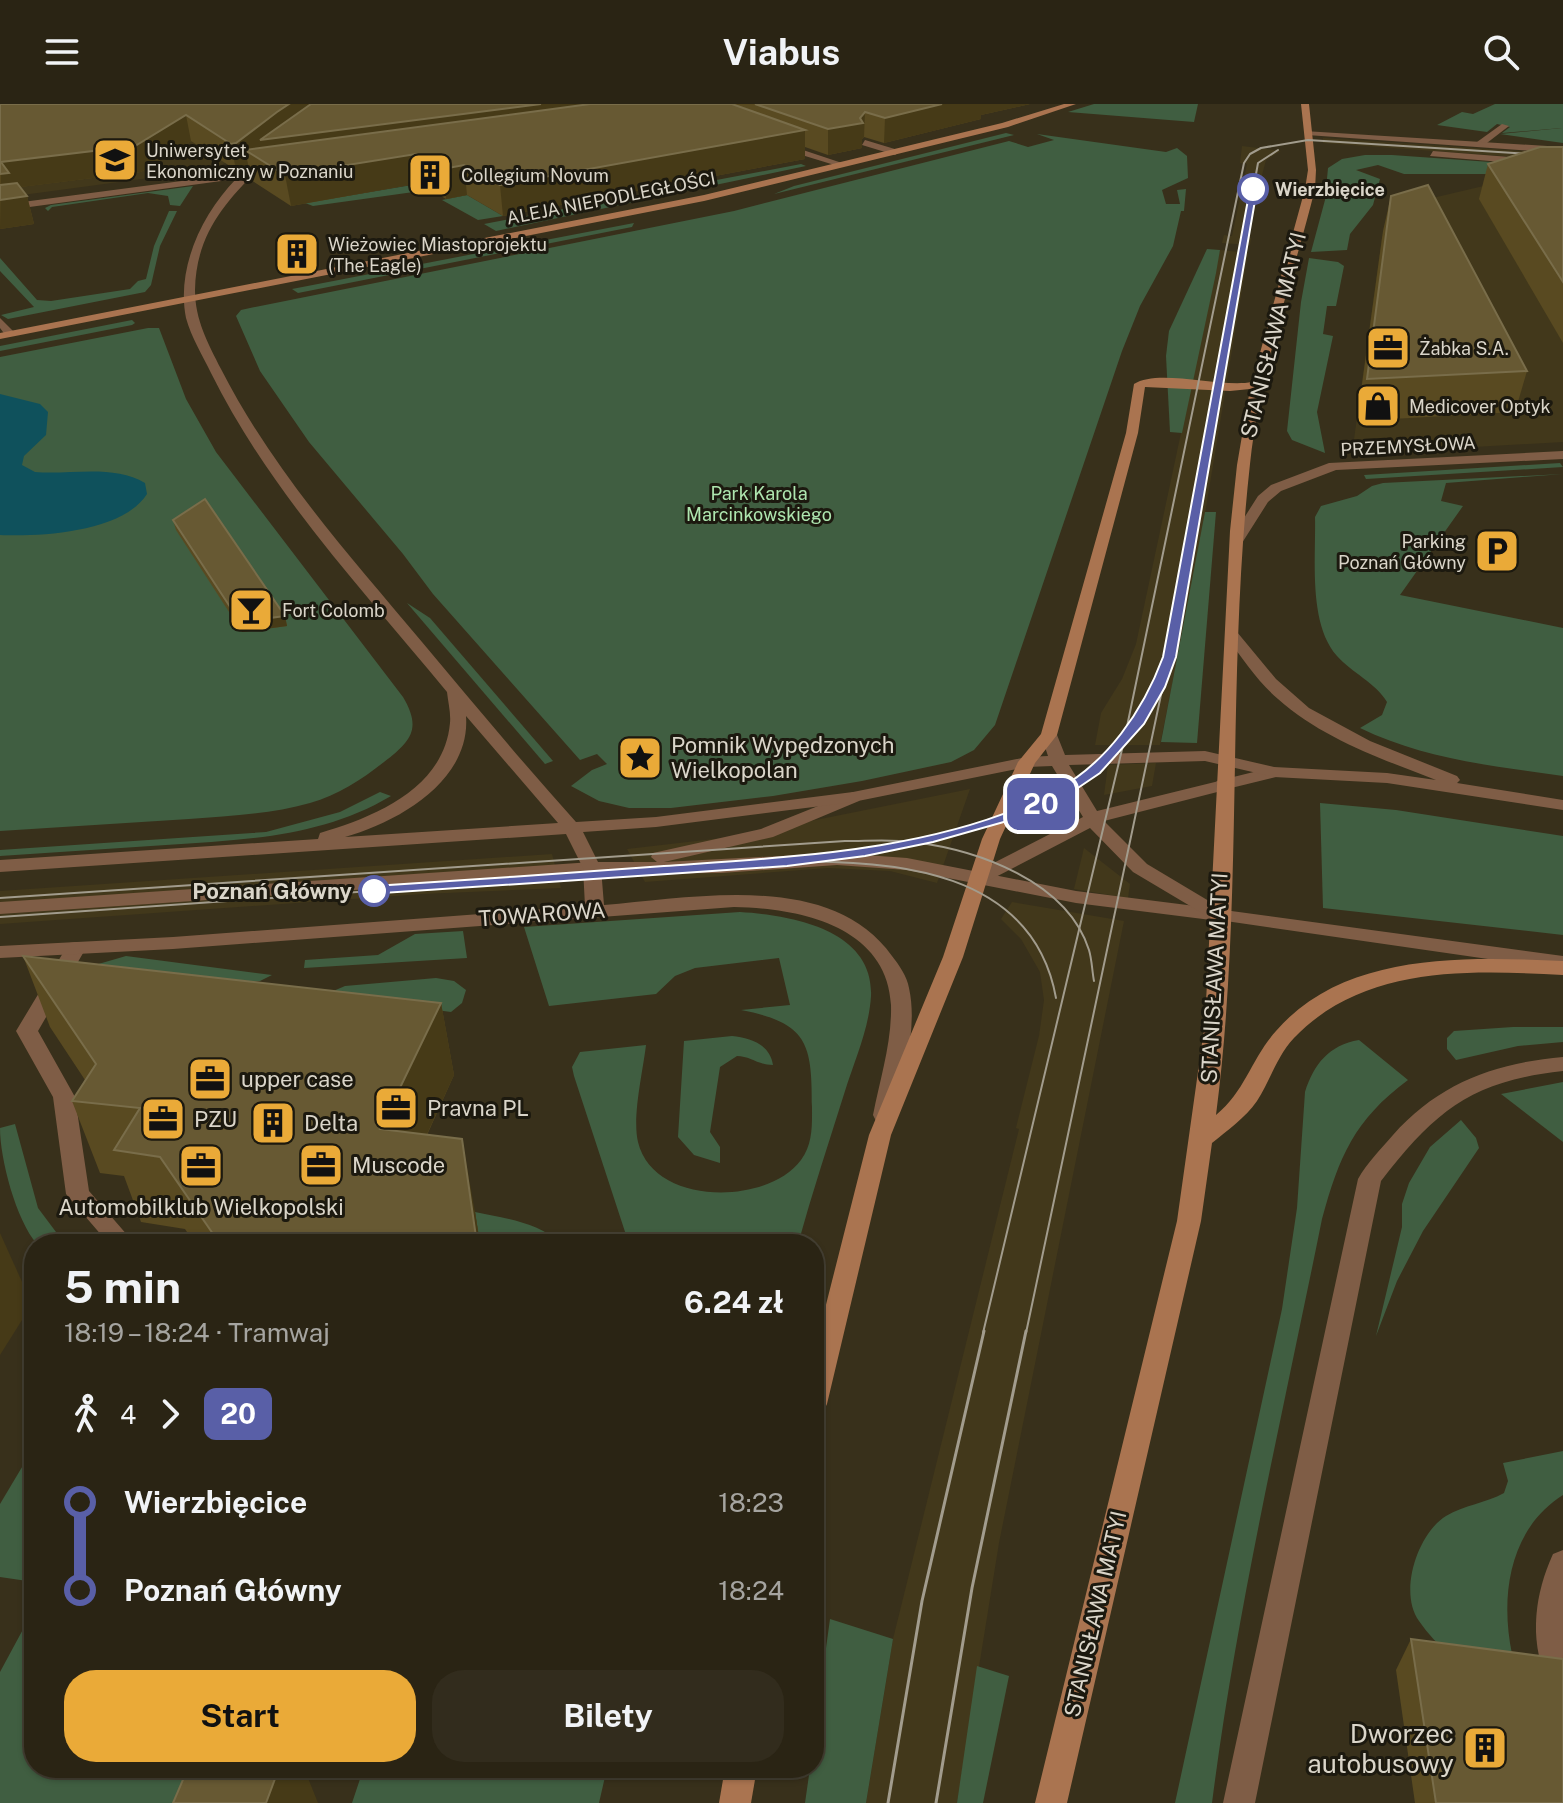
<!DOCTYPE html>
<html lang="pl">
<meta charset="utf-8">
<style>
:root{--surface:#2a2414;--page:#322c1d;--text:#f1f3f6;--muted:#a5a4a0;--line:#464134;--accent:#eaaa38}
body{margin:0;font-family:"Public Sans",sans-serif;background:var(--page);color:var(--text);height:100vh;display:flex;flex-direction:column;font-size:30px;white-space:nowrap}
*{box-sizing:border-box;margin:0}
p{font-size:26px;color:var(--muted)}
.icon{flex:none;width:44px;height:44px;fill:none;stroke:currentColor;stroke-width:2;stroke-linecap:round;stroke-linejoin:round}
.map{position:relative;flex:1;overflow:hidden}
.sheet{position:absolute;left:24px;top:1130px;width:800px;height:544px;display:flex;flex-direction:column;background:var(--surface);border-radius:32px;box-shadow:0 2px 6px #0004,0 0 0 2px var(--line)}
.sheet>*{flex:none}
.badge{padding:0 16px;border-radius:12px;font-size:28px;line-height:52px}
.map>.badge{position:absolute;translate:-50% -50%;box-shadow:0 0 0 4px #fff}
.legs{display:flex;align-items:center;gap:12px;height:88px;padding:0 40px;font-size:26px}
.legs p{margin-inline-start:auto}
.head{display:flex;align-items:center;justify-content:space-between;height:136px;padding:0 40px}
h1{font-size:44px;font-weight:700;line-height:60px}
.primary-button{display:flex;gap:16px;margin-top:auto;padding:16px 40px}
.primary-button a{flex:1;height:92px;border-radius:32px;background:var(--accent);color:#111;font-size:32px;font-weight:700;line-height:92px;text-align:center}
.primary-button a+a{background:var(--page);color:var(--text)}
ul{padding:0 40px;list-style:none}
li{display:flex;align-items:center;gap:28px;height:88px;font-size:30px}
li i{display:grid;place-items:center;width:12px;height:100%;margin:0 10px;background:currentColor}
li i::after{content:'';width:20px;height:20px;margin:-10px;border:6px solid;border-radius:50%;background:var(--surface)}
li p{margin-inline-start:auto}
li:first-child i{background:linear-gradient(#0000 50%,currentColor 0)}
li:last-child i{background:linear-gradient(currentColor 50%,#0000 0)}
header{display:flex;justify-content:space-between;align-items:center;height:104px;padding:0 40px;background:var(--surface);font-size:36px;font-weight:700}
.map>svg:first-child{display:block}
.built{fill:#42381b}
.green{fill:#405e41}
.water{fill:#0f515c}
.lines{fill:none;stroke-linecap:round;stroke-linejoin:round}
.lane{fill:#7f5d46;fill-rule:evenodd}
.street{fill:#7f5d46;fill-rule:evenodd}
.secondary{fill:#aa7450;fill-rule:evenodd}
.tram-far1{stroke:#a29c8d;stroke-width:2}
.tram{stroke:#a29c8d;stroke-width:3}
.wall{fill:#594a21}
.shaded-wall{fill:#463a17}
.building{fill:#675933;stroke:#796d4a;stroke-width:2}
.line-1{fill:#595fa7;stroke:#fff;stroke-width:2}
.stop-1-dot{fill:#fff;stroke:#595fa7;stroke-width:4}
.labels{text-anchor:middle;dominant-baseline:central;stroke-width:6;stroke-linejoin:round;paint-order:stroke}
.far-poi-label{font-size:18px;fill:#dad5c9;stroke:#1c190f;text-anchor:start}
.far-stop-label{font-size:18px;font-weight:bold;fill:#dad5c9;stroke:#1c190f;text-anchor:start}
.far-street-label{font-size:18px;fill:#dad5c9;stroke:#1c190f}
.far-park-label{font-size:18px;fill:#aee6af;stroke:#1c190f}
.street-label{font-size:22px;fill:#dad5c9;stroke:#1c190f}
.poi-label{font-size:22px;fill:#dad5c9;stroke:#1c190f;text-anchor:start}
.stop-label{font-size:22px;font-weight:bold;fill:#dad5c9;stroke:#1c190f;text-anchor:end}
.near-poi-label{font-size:26px;fill:#dad5c9;stroke:#1c190f;text-anchor:end}
</style>
<header><svg class="icon" aria-label="menu" viewBox="0 0 24 24"><path d="M4 6h16M4 12h16M4 18h16"/></svg>Viabus<svg class="icon" aria-label="search" viewBox="0 0 24 24"><circle cx="10" cy="10" r="6"/><path d="M15 15l6 6"/></svg></header>
<div class="map">
<svg width="1563" height="1699" viewBox="0 0 1563 1699">
<rect width="100%" height="100%" fill="#38301b"/>
<g class="built">
<polygon points="39,27 258,37 216,65 0,94"/>
<polygon points="1323,34 1563,50 1563,56 1323,39"/>
<polygon points="1242,42 1281,47 1266,56 1260,79 1253,79 1242,132 1251,134 1250,141 1222,139 1224,131 1232,132 1247,60 1240,59"/>
<polygon points="1563,74 1563,338 1352,350 1382,133 1407,100 1509,76"/>
<polygon points="1220,146 1248,149 1201,434 1160,641 1095,641 1101,609 1122,575 1136,540"/>
<polygon points="1156,659 1152,682 1104,691 1108,661"/>
<polygon points="970,685 937,779 890,767 828,764 645,778 627,745 731,733"/>
<polygon points="1084,744 1130,780 1128,794 1074,785"/>
<polygon points="552,750 561,784 422,790 0,820 0,787"/>
<polygon points="1012,798 1124,817 999,1439 957,1699 866,1699 893,1535 1019,1025 1016,1024 1039,932 1044,896 1040,868 1021,835 1001,815"/>
</g>
<g class="green">
<polygon points="1094,0 1198,0 1194,18 1068,8"/>
<polygon points="1495,0 1563,0 1563,39 1500,30 1562,24 1502,29 1510,23 1497,20 1487,28 1437,21 1462,8 1473,10"/>
<polygon points="1006,29 1014,31 774,90 794,82"/>
<polygon points="1037,30 1166,48 1177,44 1187,52 1188,74 1162,86 1166,100 1180,100 1177,86 1186,85 1184,107 1181,107 1173,142 1140,202 1122,247 995,621 974,646 951,658 862,677 773,692 671,704 629,704 599,697 571,682 592,666 607,660 597,650 580,656 433,490 403,450 309,338 260,267 236,212 241,206 250,204 734,107 1009,37 1028,43 1054,36"/>
<polygon points="1365,51 1392,51 1563,63 1511,70 1404,70 1378,61 1356,66 1380,75 1373,101 1350,130 1347,146 1311,148 1325,96 1328,64 1342,55"/>
<polygon points="801,60 806,62 496,127 484,120"/>
<polygon points="418,80 428,86 313,102 305,99"/>
<polygon points="193,82 180,102 170,101 168,92 148,89 52,103 48,107 45,104 51,101"/>
<polygon points="467,91 503,112 478,116 442,96"/>
<polygon points="169,107 177,107 160,142 151,181 145,188 8,215 1,211 34,203 0,167 0,154 37,196 51,197 130,185 138,177 146,175 154,142"/>
<polygon points="634,119 632,123 298,189 292,185"/>
<polygon points="1207,145 1220,146 1216,169 1182,329 1170,328 1166,252 1169,227"/>
<polygon points="1309,154 1338,158 1344,162 1336,202 1327,202 1323,230 1333,232 1317,308 1325,349 1292,336 1287,327 1301,198"/>
<polygon points="132,216 135,219 132,221 0,247 0,242"/>
<path d="M148,224H159L186,295L216,348L403,593C422,625 411,637 384,658C361,676 338,691 310,699C271,710 230,712 189,715C126,719 63,723 0,727V253Z"/>
<polygon points="1560,359 1563,363 1366,375 1364,371"/>
<path d="M1563,370L1446,379L1441,397L1463,402L1400,491L1563,524V672C1493,662 1424,655 1360,624L1382,611L1387,598C1375,578 1352,569 1337,552C1308,519 1316,455 1315,413L1321,402L1357,392L1372,382L1383,379Z"/>
<polygon points="1205,408 1216,408 1197,639 1161,638"/>
<polygon points="407,499 430,514 553,657 545,660"/>
<path d="M380,688L391,692C322,733 245,736 166,741C111,745 55,748 0,752V746L266,728L340,708Z"/>
<polygon points="1320,699 1396,706 1563,732 1563,831 1323,804"/>
<path d="M740,808C790,811 874,825 871,892C869,925 855,955 845,987C829,1038 812,1089 798,1140H629L574,972L572,963L580,948L646,941C643,967 632,1013 638,1038C653,1102 767,1102 801,1056C813,1040 812,1021 812,1003C812,941 809,919 741,906L790,901L779,854L695,864L675,872L656,890L549,902L524,823Z"/>
<polygon points="463,827 467,854 304,864 305,856 378,851 415,830"/>
<polygon points="126,852 272,871 260,877 117,887 95,861"/>
<polygon points="436,874 454,877 466,886 462,899 451,908 324,891 345,882"/>
<polygon points="1513,923 1563,923 1563,938 1518,942 1456,956 1447,945 1447,934 1454,927"/>
<path d="M732,932C750,934 770,940 773,961C758,961 750,952 737,952L720,963L710,1028L720,1043V1059L694,1051L678,1033L684,937Z"/>
<path d="M1359,936L1408,976C1354,1016 1339,1053 1322,1115C1283,1309 1237,1503 1212,1699H1175L1282,1205L1297,1104L1305,988C1314,960 1329,941 1359,936Z"/>
<polygon points="1563,978 1563,1038 1501,990"/>
<polygon points="1461,1016 1476,1034 1479,1044 1423,1127 1397,1177 1376,1232 1402,1123 1402,1100 1409,1079 1430,1043"/>
<path d="M15,1020L38,1104L65,1140H37C16,1116 0,1055 0,1024Z"/>
<path d="M475,1108C504,1114 539,1118 561,1140H480Z"/>
<polygon points="34,1343 34,1478 0,1473 0,1400"/>
<path d="M1563,1347V1391C1509,1425 1500,1492 1512,1550L1484,1584C1463,1563 1436,1542 1419,1517C1398,1488 1418,1429 1446,1412C1464,1401 1486,1399 1504,1389L1508,1377L1503,1359Z"/>
<polygon points="34,1505 34,1664 215,1664 200,1699 0,1699 0,1568"/>
<polygon points="830,1515 893,1535 866,1699 805,1699 810,1664 814,1664 814,1631"/>
<polygon points="977,1562 1009,1572 983,1699 957,1699"/>
<polygon points="296,1664 607,1664 599,1699 352,1699 360,1675"/>
</g>
<path class="water" d="M0,290L40,300L48,308L46,331L24,352L22,361L35,368C70,371 114,360 145,379L147,390C123,428 41,433 0,431Z"/>
<g class="lines">
<g class="lane">
<polygon points="1502,20 1509,22 1483,42 1477,42 1477,38"/>
<polygon points="865,36 898,46 899,48 895,51 862,41"/>
<polygon points="779,40 785,40 848,61 841,63 779,44"/>
<polygon points="0,214 14,228 14,232 6,232 0,224"/>
<polygon points="1274,663 1283,668 1280,672 1223,686 1214,681 1217,677"/>
<polygon points="853,688 862,693 859,697 773,733 664,758 837,749 907,754 1076,787 1219,805 1229,811 1219,817 1076,799 907,766 837,761 721,769 592,770 0,810 0,798 592,758 657,758 651,753 653,749 761,725"/>
<polygon points="76,838 86,844 38,927 75,993 89,1087 135,1140 109,1140 66,1090 53,993 16,927 69,839"/>
<path d="M1563,1446V1576L1557,1579L1546,1574C1529,1534 1535,1489 1553,1450Z"/>
</g>
<g class="street">
<polygon points="1304,27 1563,43 1563,49 1307,31"/>
<path d="M267,47L274,49C234,90 196,123 195,186C195,216 208,239 221,265C273,367 350,452 422,538C473,599 523,659 576,718L656,713L853,688L1027,653L1048,652L1041,631L1049,626L1057,631L1065,651L1205,647L1274,663L1387,669L1436,676C1382,655 1323,635 1278,595C1258,578 1243,555 1227,534V528H1237L1276,575L1309,604L1370,637L1457,672L1460,676L1457,679L1563,696V706L1387,679L1274,673L1205,657L1069,661L1097,707L1223,676L1232,681L1229,685L1104,717L1147,760L1224,806L1563,852V866L1212,815L1133,768L1090,724L986,778H972L970,774L972,770L1083,713L1052,662L1027,663L853,698L656,723L583,728L601,764L604,801C694,794 831,766 892,852C899,861 907,872 909,884C918,925 903,971 895,1011L892,1017H876L873,1011C880,975 892,938 891,901C887,821 797,804 734,803L173,845L0,854V842L173,833L585,802L583,764L566,730L0,768V756L318,735L320,729C374,713 444,685 450,619C451,609 448,598 447,588C364,487 270,388 211,269C203,252 191,233 186,214C176,164 202,110 236,75L0,107V101L242,69ZM466,612L558,719L345,733C398,718 471,677 466,612Z"/>
<polygon points="1433,47 1563,57 1563,63 1430,52"/>
<polygon points="1563,347 1563,355 1336,366 1281,387 1268,398 1242,439 1230,436 1258,392 1271,381 1329,359"/>
<path d="M1563,953V967C1472,977 1436,1006 1381,1077L1255,1699H1223L1358,1075C1367,1059 1381,1045 1393,1031C1439,979 1495,959 1563,953Z"/>
</g>
<g class="secondary">
<polygon points="1064,0 1076,0 1008,23 704,97 0,235 0,229 704,91 1002,19"/>
<path d="M1301,0H1309L1316,66L1315,85C1292,177 1260,266 1250,360C1226,576 1244,796 1216,1011C1246,986 1251,955 1276,927C1345,847 1467,853 1563,857V871C1469,866 1364,861 1294,934C1277,952 1270,977 1257,997C1245,1014 1228,1026 1212,1039L1201,1117L1067,1699H1035L1177,1117L1205,918L1230,427L1237,361L1250,285L1230,287L1145,283L1138,329L1057,631L1035,659L1000,735L963,853L891,1031L827,1300L823,1308L814,1311V1248L869,1031L943,853L982,735L1018,658L1041,630L1126,329L1134,280C1158,264 1220,284 1252,278L1305,85L1308,66Z"/>
<polygon points="725,1664 757,1664 751,1699 719,1699"/>
</g>
<g class="tram-far1">
<path d="M921,736C1026,710 1097,685 1156,589"/>
<path d="M0,794L845,737C868,737 891,735 913,738C978,746 1067,777 1089,846C1092,856 1092,867 1094,877"/>
<path d="M0,813L787,758C893,755 1033,766 1056,894"/>
<polyline points="983,1229 1124,637 1244,59 1250,50 1261,44 1308,36 1563,52"/>
<polyline points="1026,1229 1169,553 1258,59 1278,46"/>
</g>
<g class="tram">
<polyline points="888,1699 922,1497 984,1227"/>
<polyline points="936,1699 972,1484 1026,1227"/>
</g>
</g>
<g class="wall">
<polygon points="0,0 1030,0 981,11 981,15 884,39 864,33 862,35 862,44 828,51 805,43 805,55 503,112 467,91 446,95 420,79 291,102 251,76 248,60 241,65 236,66 191,37 141,68 20,83 27,92 34,120 0,125"/>
<polygon points="1563,43 1563,239 1479,95 1488,60"/>
<polygon points="1391,92 1527,267 1515,308 1357,317 1383,127"/>
<polygon points="173,416 285,512 287,522 242,528 176,426"/>
<polygon points="23,852 441,899 454,971 427,1031 475,1108 480,1140 195,1140 185,1125 141,1118 124,1072 100,1069 72,997 85,976 50,923"/>
<polygon points="1411,1535 1563,1699 1415,1699 1396,1566"/>
</g>
<g class="shaded-wall">
<polygon points="289,0 715,0 245,46 248,60 241,65 236,66 231,40"/>
<polygon points="942,0 1030,0 981,11 981,15 884,39 885,14"/>
<polygon points="865,8 864,33 862,35 862,44 828,51 828,25 860,14"/>
<polygon points="186,11 191,37 141,68 13,84 27,92 34,120 0,125 1,58"/>
<polygon points="805,26 805,55 503,112 500,81"/>
<polygon points="416,50 420,79 291,102 285,71"/>
<polygon points="464,61 467,91 446,95 443,65"/>
<polygon points="285,512 287,522 242,528 240,518"/>
<polygon points="441,899 454,971 396,1098 380,1025"/>
<polygon points="462,1035 475,1108 480,1140 477,1140"/>
<polygon points="0,1129 32,1200 0,1251"/>
<polygon points="279,1664 304,1664 318,1699 266,1699"/>
</g>
<g class="building">
<polygon points="0,0 289,0 277,8 236,39 231,40 186,11 135,42 1,58 9,69 0,70"/>
<polygon points="311,0 541,0 260,36"/>
<polygon points="590,0 732,0 805,26 500,81 464,61 443,65 416,50 285,71 245,46"/>
<polygon points="755,0 942,0 885,14 865,8 860,14 863,19 828,25"/>
<polygon points="1540,43 1563,43 1563,178 1488,60"/>
<polygon points="17,79 27,92 0,96 0,81"/>
<polygon points="1428,81 1527,267 1367,275 1391,92"/>
<polygon points="205,395 285,512 240,518 173,416"/>
<polygon points="23,852 441,899 380,1025 462,1035 477,1140 220,1140 160,1053 114,1046 140,1004 72,997 96,960"/>
<polygon points="1411,1535 1563,1555 1563,1699 1436,1699"/>
<polygon points="188,1664 279,1664 266,1699 173,1699"/>
</g>
<path class="line-1" d="M1253,83L1257,85L1176,553L1165,583L1144,620L1100,669L1066,692L1018,714L933,738L865,752L787,762L368,790V784L374,782C471,776 567,769 664,762C790,753 942,747 1055,687C1107,659 1143,607 1163,553L1250,85Z"/>
<defs>
<g id="university-square" transform="scale(2.3)"><rect x="-9" y="-9" width="18" height="18" rx="4" fill="#eaaa38" stroke="#1c190f"/><path d="M0-5L7-2L0 1L-7-2ZM-4 1L0 2.5L4 1V4Q0 6-4 4Z" fill="#111"/></g>
<g id="building-square" transform="scale(2.3)"><rect x="-9" y="-9" width="18" height="18" rx="4" fill="#eaaa38" stroke="#1c190f"/><path d="M-4-6H4V6H1V3H-1V6H-4ZM-2.5-4.3h1.7v1.8h-1.7ZM.8-4.3h1.7v1.8H.8ZM-2.5-1h1.7V.8h-1.7ZM.8-1h1.7V.8H.8Z" fill="#111"/></g>
<g id="office-square" transform="scale(2.3)"><rect x="-9" y="-9" width="18" height="18" rx="4" fill="#eaaa38" stroke="#1c190f"/><path d="M-6-3h4V-5.5h4V-3h4V5H-6ZM-1-4.5V-3h2v-1.5ZM-6 0V1H6V0Z" fill="#111"/></g>
<g id="shop-square" transform="scale(2.3)"><rect x="-9" y="-9" width="18" height="18" rx="4" fill="#eaaa38" stroke="#1c190f"/><path d="M-5-2.5h2.3a2.7 3.5 0 0 1 5.4 0H5L5.5 6h-11ZM-1.5-2.5h3a1.5 2.3 0 0 0-3 0Z" fill="#111"/></g>
<g id="parking-square" transform="scale(2.3)"><rect x="-9" y="-9" width="18" height="18" rx="4" fill="#eaaa38" stroke="#1c190f"/><path d="M-3.5-5.5H1a3.5 3.5 0 0 1 0 7H-1V5.5H-3.5ZM-1-3.4V-.6H.8a1.4 1.4 0 0 0 0-2.8Z" fill="#111"/></g>
<g id="bar-square" transform="scale(2.3)"><rect x="-9" y="-9" width="18" height="18" rx="4" fill="#eaaa38" stroke="#1c190f"/><path d="M-6-5H6L.8 .8V4.5H3.5V6h-7V4.5H-.8V.8Z" fill="#111"/></g>
<g id="sight-square" transform="scale(2.3)"><rect x="-9" y="-9" width="18" height="18" rx="4" fill="#eaaa38" stroke="#1c190f"/><path d="M0-6L1.8-2.2L6-1.7L2.9 1.2L3.7 5.4L0 3.3L-3.7 5.4L-2.9 1.2L-6-1.7L-1.8-2.2Z" fill="#111"/></g>
</defs>
<g fill-rule="evenodd">
<use href="#university-square" x="115" y="56"/>
<use href="#building-square" x="430" y="71"/>
<use href="#building-square" x="297" y="150"/>
<use href="#office-square" x="1388" y="244"/>
<use href="#shop-square" x="1378" y="302"/>
<use href="#parking-square" x="1497" y="447"/>
<use href="#bar-square" x="251" y="506"/>
<use href="#sight-square" x="640" y="654"/>
<use href="#office-square" x="210" y="975"/>
<use href="#office-square" x="396" y="1004"/>
<use href="#office-square" x="163" y="1015"/>
<use href="#building-square" x="273" y="1019"/>
<use href="#office-square" x="321" y="1061"/>
<use href="#office-square" x="201" y="1062"/>
<use href="#building-square" x="1485" y="1644"/>
</g>
<g class="stop-1-dot">
<circle cx="1253" cy="85" r="14"/>
<circle cx="374" cy="787" r="14"/>
</g>
<g class="labels">
<g class="far-poi-label">
<text x="146" y="46">Uniwersytet<tspan x="146" dy="21">Ekonomiczny w Poznaniu</tspan></text>
<text x="461" y="71">Collegium Novum</text>
<text x="328" y="140">Wieżowiec Miastoprojektu<tspan x="328" dy="21">(The Eagle)</tspan></text>
<text x="1419" y="244">Żabka S.A.</text>
<text x="1409" y="302">Medicover Optyk</text>
<text x="1466" y="437" text-anchor="end">Parking<tspan x="1466" dy="21">Poznań Główny</tspan></text>
<text x="282" y="506">Fort Colomb</text>
</g>
<g class="far-stop-label">
<text x="1275" y="85">Wierzbięcice</text>
</g>
<g class="far-street-label">
<text transform="translate(611 94) rotate(-11)">ALEJA NIEPODLEGŁOŚCI</text>
<text transform="translate(1408 342) rotate(-3)">PRZEMYSŁOWA</text>
</g>
<g class="far-park-label">
<text x="759" y="389">Park Karola<tspan x="759" dy="21">Marcinkowskiego</tspan></text>
</g>
<g class="street-label">
<text transform="translate(1273 231) rotate(-76)">STANISŁAWA MATYI</text>
<text transform="translate(542 810) rotate(-4)">TOWAROWA</text>
<text transform="translate(1214 874) rotate(-87)">STANISŁAWA MATYI</text>
<text transform="translate(1095 1510) rotate(-77)">STANISŁAWA MATYI</text>
</g>
<g class="poi-label">
<text x="671" y="641">Pomnik Wypędzonych<tspan x="671" dy="25">Wielkopolan</tspan></text>
<text x="241" y="975">upper case</text>
<text x="427" y="1004">Pravna PL</text>
<text x="194" y="1015">PZU</text>
<text x="304" y="1019">Delta</text>
<text x="352" y="1061">Muscode</text>
<text x="201" y="1103" text-anchor="middle">Automobilklub Wielkopolski</text>
</g>
<g class="stop-label">
<text x="352" y="787">Poznań Główny</text>
</g>
<g class="near-poi-label">
<text x="1454" y="1629">Dworzec<tspan x="1454" dy="30">autobusowy</tspan></text>
</g>
</g>
</svg>
<b class="badge" style="left:1041px;top:700px;background:#595fa7;color:#fff">20</b>
<section class="sheet">
<div class="head"><div><h1>5 min</h1><p>18:19 – 18:24 · Tramwaj</p></div><b>6.24 zł</b></div>
<div class="legs"><svg class="icon" aria-label="walk" viewBox="0 0 24 24"><circle cx="13" cy="4" r="2"/><path d="M13 8l-2 6 4 7M11 14l-3 7M7 12l3-4h3l4 4"/></svg>4<svg class="icon" aria-label="forward" viewBox="0 0 24 24"><path d="M9 5l7 7-7 7"/></svg><b class="badge" style="background:#595fa7;color:#fff">20</b></div>
<ul>
<li><i style="color:#595fa7"></i><b>Wierzbięcice</b><p>18:23</p></li>
<li><i style="color:#595fa7"></i><b>Poznań Główny</b><p>18:24</p></li>
</ul>
<div class="primary-button"><a>Start</a><a>Bilety</a></div>
</section>
</div>
